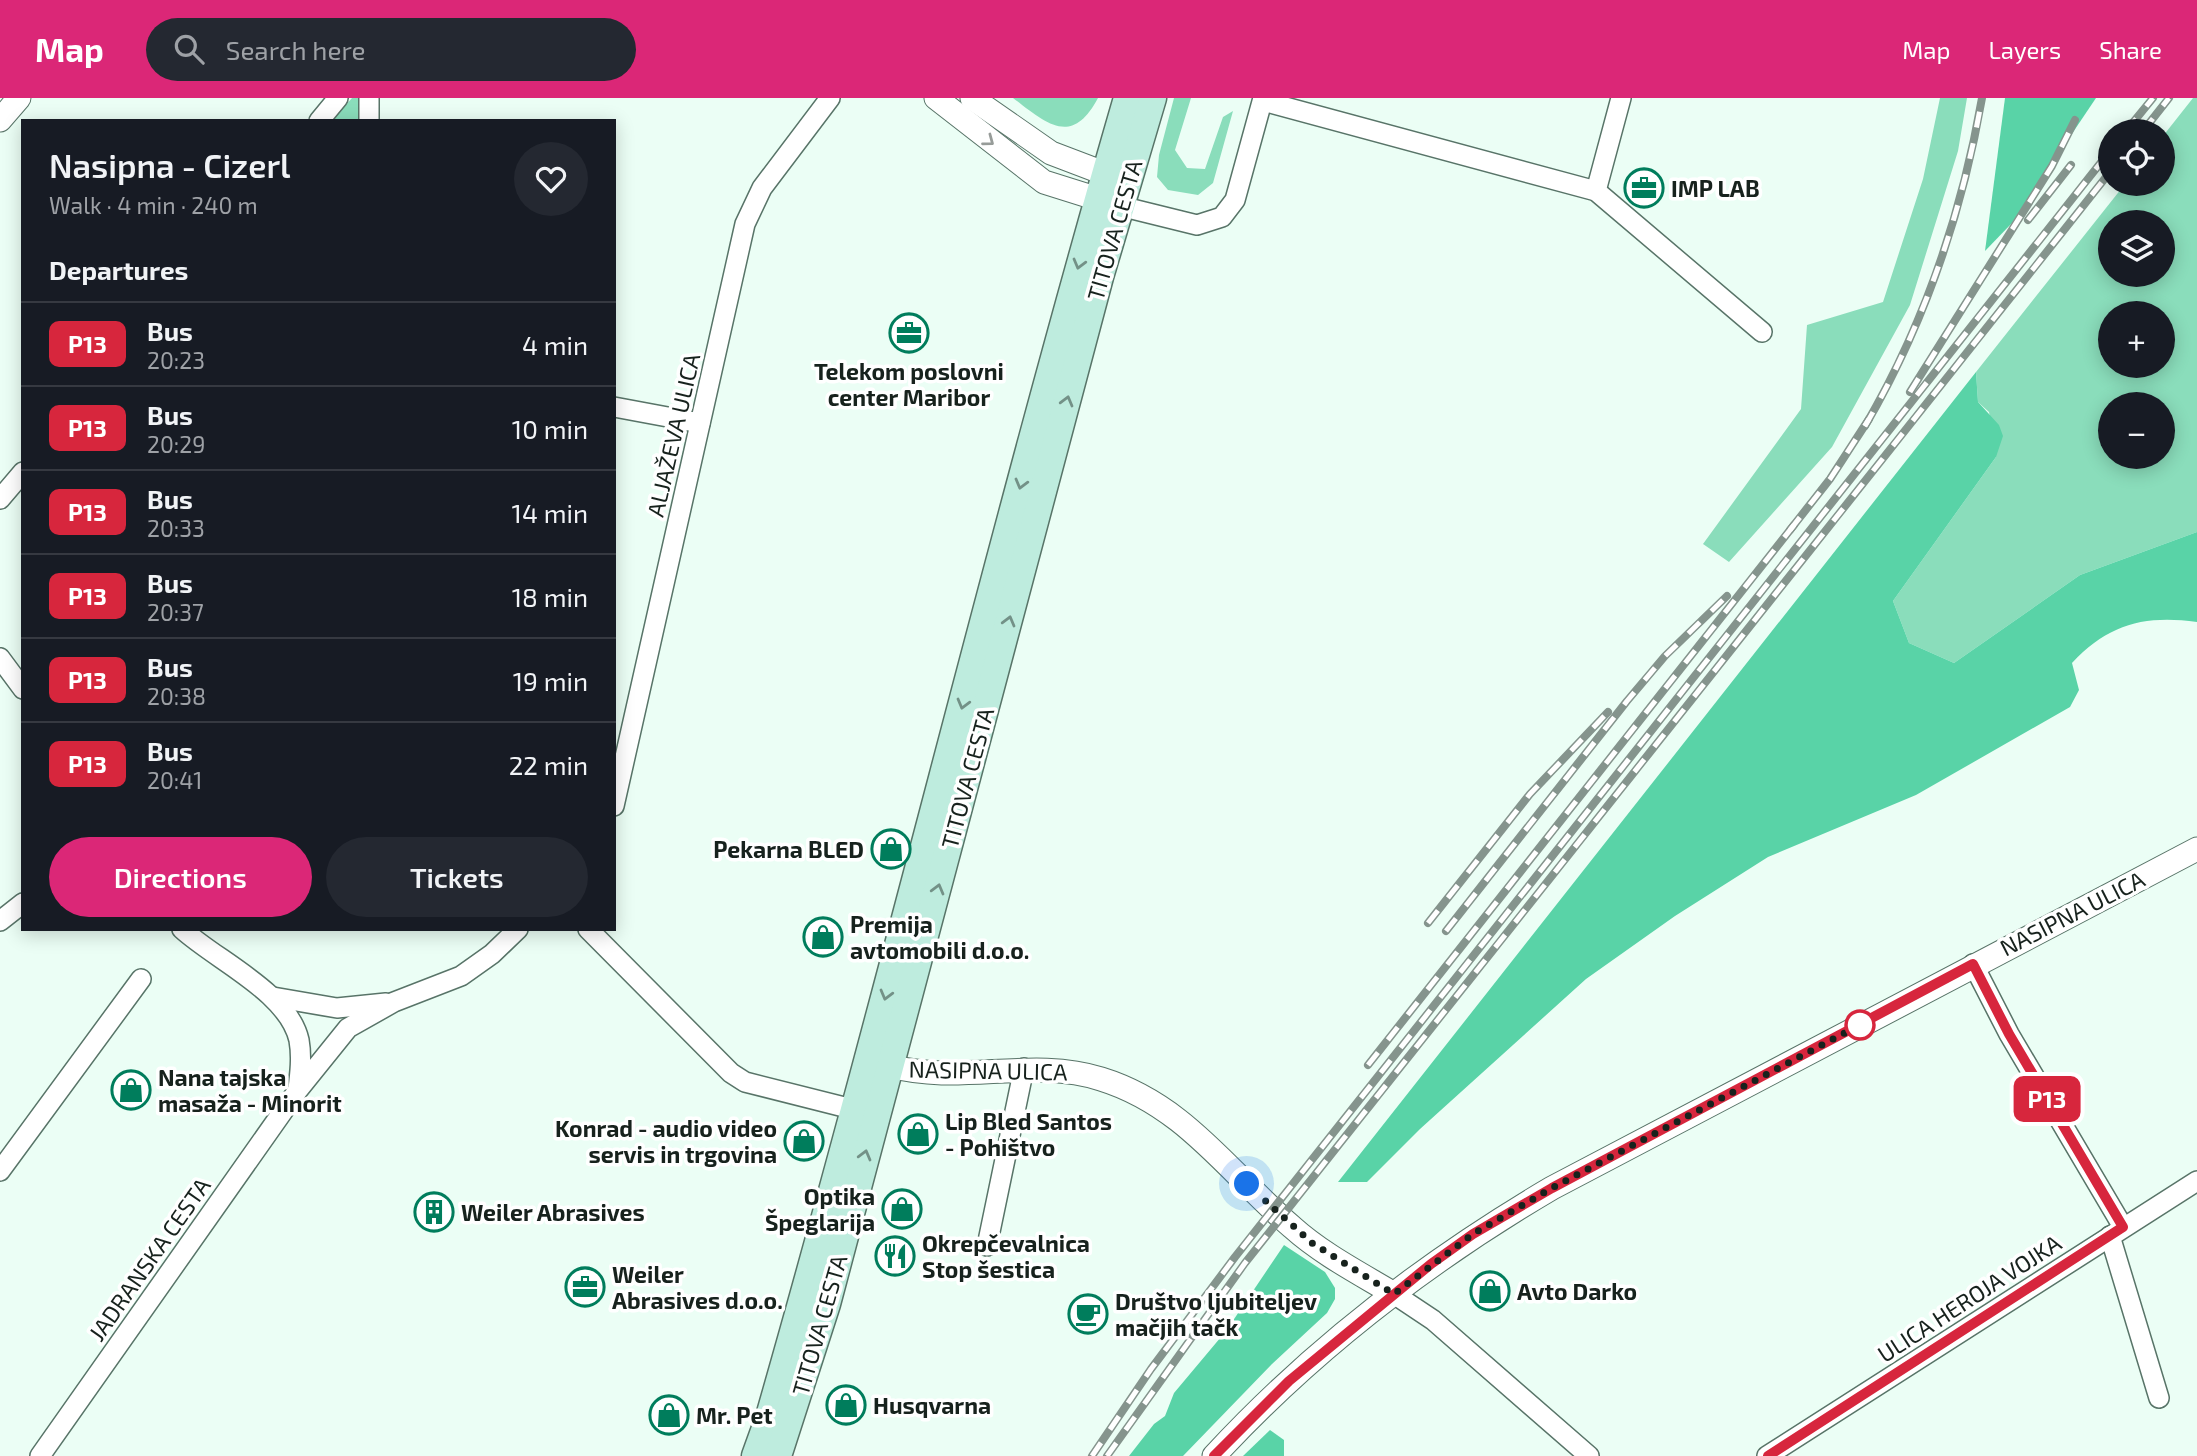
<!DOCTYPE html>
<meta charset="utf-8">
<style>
:root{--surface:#171b24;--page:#242831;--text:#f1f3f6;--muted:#9ea1a6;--line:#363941;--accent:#db2777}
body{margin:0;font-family:"Exo 2",sans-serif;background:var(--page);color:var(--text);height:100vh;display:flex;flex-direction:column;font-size:26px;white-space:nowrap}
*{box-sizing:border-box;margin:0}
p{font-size:23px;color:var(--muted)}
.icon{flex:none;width:38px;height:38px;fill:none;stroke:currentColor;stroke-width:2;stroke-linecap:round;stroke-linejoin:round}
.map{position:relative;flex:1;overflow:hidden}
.side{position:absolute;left:21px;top:21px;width:595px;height:812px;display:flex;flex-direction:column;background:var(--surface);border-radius:0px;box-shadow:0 4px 18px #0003}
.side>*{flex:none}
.badge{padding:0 14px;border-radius:10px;font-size:24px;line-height:46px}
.controls{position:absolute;left:2098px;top:21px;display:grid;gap:14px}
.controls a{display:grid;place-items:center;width:77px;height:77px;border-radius:50%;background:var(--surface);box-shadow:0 4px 18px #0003;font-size:35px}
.you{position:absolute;width:35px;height:35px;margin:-18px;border:5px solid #fff;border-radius:50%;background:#1a73e8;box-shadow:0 0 0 10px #1a73e833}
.map>.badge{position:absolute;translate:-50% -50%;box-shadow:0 0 0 4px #fff}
h2{padding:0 28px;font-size:26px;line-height:63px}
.round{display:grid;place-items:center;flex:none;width:74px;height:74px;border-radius:37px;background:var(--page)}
.head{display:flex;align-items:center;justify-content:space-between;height:119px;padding:0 28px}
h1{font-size:33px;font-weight:600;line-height:52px}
.primary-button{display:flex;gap:14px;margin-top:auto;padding:14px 28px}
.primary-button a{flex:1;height:80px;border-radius:42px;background:var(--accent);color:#fff;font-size:28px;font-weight:600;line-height:80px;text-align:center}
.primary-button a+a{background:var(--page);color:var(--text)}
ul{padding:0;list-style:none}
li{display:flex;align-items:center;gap:21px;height:84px;padding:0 28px;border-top:2px solid var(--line)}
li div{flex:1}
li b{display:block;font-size:26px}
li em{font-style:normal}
li .badge{min-width:77px;font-weight:700;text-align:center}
header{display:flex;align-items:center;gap:42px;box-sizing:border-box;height:98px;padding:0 35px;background:var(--accent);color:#fff}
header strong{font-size:33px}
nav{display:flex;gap:38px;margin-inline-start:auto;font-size:24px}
.search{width:490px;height:63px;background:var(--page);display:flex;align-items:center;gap:18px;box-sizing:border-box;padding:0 24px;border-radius:38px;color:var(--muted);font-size:26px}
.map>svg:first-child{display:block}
.green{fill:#8addbb;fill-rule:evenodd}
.forest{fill:#59d3a7}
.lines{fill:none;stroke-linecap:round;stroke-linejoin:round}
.minor-casing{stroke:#587468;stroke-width:22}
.tertiary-casing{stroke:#587468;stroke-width:25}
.secondary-casing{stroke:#587468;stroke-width:29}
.minor{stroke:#fff;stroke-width:19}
.tertiary{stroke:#fff;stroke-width:23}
.secondary{stroke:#beecde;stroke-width:26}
.rail-casing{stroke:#85948d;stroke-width:8}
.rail{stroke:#fff;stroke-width:5;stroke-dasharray:16;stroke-linecap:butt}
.oneway{stroke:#979c99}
.oneway2{stroke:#739187}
.line-casing{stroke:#fff;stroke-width:16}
.line{stroke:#d7263d;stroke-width:10}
.walk{stroke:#17221d;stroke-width:7;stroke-dasharray:0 12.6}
.stop-dot{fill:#fff;stroke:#d7263d;stroke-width:3.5}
.labels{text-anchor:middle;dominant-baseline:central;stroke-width:7;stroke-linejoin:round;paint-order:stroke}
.poi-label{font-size:23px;font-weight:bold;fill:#17221d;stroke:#fff;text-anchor:start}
.street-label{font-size:23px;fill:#17221d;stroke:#fff}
</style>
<header>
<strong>Map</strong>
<div class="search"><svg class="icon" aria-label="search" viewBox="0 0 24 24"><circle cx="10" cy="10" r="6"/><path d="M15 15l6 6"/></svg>Search here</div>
<nav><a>Map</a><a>Layers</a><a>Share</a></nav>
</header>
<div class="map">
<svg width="2197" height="1358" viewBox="0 0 2197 1358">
<rect width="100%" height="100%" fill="#ebfef5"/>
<g class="green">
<polygon points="352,0 358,0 358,23 332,23"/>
<path d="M1013,0H1098C1072,49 1047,26 1013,0Z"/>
<polygon points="1174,0 1191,0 1175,52 1187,70 1205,71 1223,19 1233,13 1213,85 1198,97 1168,92 1157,79 1159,57"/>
<polygon points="1940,0 1967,0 1958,53 1910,207 1832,349 1729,464 1703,446 1801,311 1807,227 1883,204 1923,81"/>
<path d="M2193,0H2197V434L2080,477L1954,565L1909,545L1893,503L1996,359L1989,314L1978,304L1976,274L2125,86H2163V38ZM2110,124H2163V177H2110ZM2110,215H2163V268H2110ZM2110,306H2163V359H2110Z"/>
</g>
<g class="forest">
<polygon points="2005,0 2096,0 2012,125 1985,153"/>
<path d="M1976,274L1978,304L1999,327L2003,338L1996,359L1893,503L1909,545L1954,565L2080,477L2197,434V524C2144,517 2109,526 2072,565L2079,592L2070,609L1916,697L1768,759L1675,818L1586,881L1420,1031L1367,1084H1338Z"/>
<polygon points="1284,1147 1325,1174 1335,1190 1335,1201 1327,1215 1272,1266 1183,1358 1129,1358 1154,1326 1165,1318 1174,1295 1226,1233"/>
<polygon points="1270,1332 1284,1342 1284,1358 1243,1358"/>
</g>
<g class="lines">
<g class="minor-casing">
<g id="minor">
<polyline points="369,0 369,23"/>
<polyline points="1263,3 1596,93 1762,234"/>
<polyline points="319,23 338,0"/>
<polyline points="1596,93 1621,0"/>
<polyline points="1120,108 1197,127 1222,119 1235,102 1263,0"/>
<polyline points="614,309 700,325"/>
<polyline points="0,401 23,374"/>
<polyline points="0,560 23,591"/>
<polyline points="614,708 745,126 762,90 830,0"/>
<polyline points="0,823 23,805"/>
<path d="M182,831C217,863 288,894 299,942C302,959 300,975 298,991"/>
<polyline points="588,831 731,975 745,984 856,1012"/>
<polyline points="1973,866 2009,936 2123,1129"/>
<polyline points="273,899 337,910 386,905"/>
<polyline points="0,1073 141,881"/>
<polyline points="2110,1138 2159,1300"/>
<polyline points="987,1148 1024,970"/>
<polyline points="1394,1196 1433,1222 1589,1358"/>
<polyline points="40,1358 298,992 348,930 394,904 461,878 492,856 518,831"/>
<polyline points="1767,1358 2197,1083"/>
</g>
</g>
<g class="tertiary-casing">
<g id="tertiary">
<polyline points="936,0 1044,84 1114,106"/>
<polyline points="972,0 1051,55 1122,82"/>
<polyline points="0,22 19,0"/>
<path d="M891,968C960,987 1032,959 1101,981C1185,1007 1228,1074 1292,1129C1322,1156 1359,1175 1394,1196"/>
<path d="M1214,1358C1312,1252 1428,1163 1552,1090L2197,751"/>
</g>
</g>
<g class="secondary-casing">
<g id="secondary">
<path d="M755,1358L768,1322C894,883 1000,438 1127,0"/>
<polyline points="778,1358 827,1206 1100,179 1153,0"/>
</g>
</g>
<use href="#minor" class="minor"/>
<use href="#tertiary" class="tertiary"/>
<use href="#secondary" class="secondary"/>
<g class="rail-casing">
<g id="rail">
<polyline points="2126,33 2153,0"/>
<polyline points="2143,33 2169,0"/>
<polyline points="2028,122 2071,67"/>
<polyline points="1910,294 2052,68 2075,22"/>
<path d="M1865,328C1924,227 1962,115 1982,0"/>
<polyline points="1790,432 1830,381 1869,321"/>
<polyline points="1428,825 1530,696 1608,614"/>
<polyline points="1446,833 1627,603 1665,558 1727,498"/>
<polyline points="1368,967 1794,427"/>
<polyline points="1092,1358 1151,1271 1235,1159 2110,53"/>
<polyline points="1107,1358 1245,1165 2110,74"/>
</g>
</g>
<use href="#rail" class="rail"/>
</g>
<defs><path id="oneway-chevron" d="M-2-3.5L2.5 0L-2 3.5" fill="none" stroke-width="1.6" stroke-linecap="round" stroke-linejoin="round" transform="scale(1.75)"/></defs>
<use class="oneway" href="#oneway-chevron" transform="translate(989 43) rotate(37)"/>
<g class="oneway2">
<use href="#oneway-chevron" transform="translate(1079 166) rotate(105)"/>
<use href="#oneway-chevron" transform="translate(1067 303) rotate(-75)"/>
<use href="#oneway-chevron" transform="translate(1021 386) rotate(105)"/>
<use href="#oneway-chevron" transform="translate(1009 523) rotate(-75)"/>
<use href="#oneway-chevron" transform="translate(963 606) rotate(105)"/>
<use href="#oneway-chevron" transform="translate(938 791) rotate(-75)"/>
<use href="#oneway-chevron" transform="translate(886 897) rotate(105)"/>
<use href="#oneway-chevron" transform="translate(865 1057) rotate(-75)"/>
</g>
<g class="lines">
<g class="line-casing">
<polyline id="line" points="1214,1358 1289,1283 1431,1166 1473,1136 1552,1090 1973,866 2009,936 2123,1129 1768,1358"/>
</g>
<use href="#line" class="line"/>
<polyline class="walk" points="1247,1086 1312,1145 1394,1196 1473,1136 1552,1090 1871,921 1860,927"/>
</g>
<defs>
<g id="office-ring" transform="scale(2.0125)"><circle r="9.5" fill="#fff" stroke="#007d5c" stroke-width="1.5"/><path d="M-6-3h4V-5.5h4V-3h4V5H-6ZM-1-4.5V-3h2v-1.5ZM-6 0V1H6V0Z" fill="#007d5c"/></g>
<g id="shop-ring" transform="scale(2.0125)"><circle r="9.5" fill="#fff" stroke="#007d5c" stroke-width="1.5"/><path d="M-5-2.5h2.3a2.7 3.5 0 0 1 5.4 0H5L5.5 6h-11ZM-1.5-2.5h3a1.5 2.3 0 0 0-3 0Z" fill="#007d5c"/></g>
<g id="building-ring" transform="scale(2.0125)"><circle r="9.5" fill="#fff" stroke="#007d5c" stroke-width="1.5"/><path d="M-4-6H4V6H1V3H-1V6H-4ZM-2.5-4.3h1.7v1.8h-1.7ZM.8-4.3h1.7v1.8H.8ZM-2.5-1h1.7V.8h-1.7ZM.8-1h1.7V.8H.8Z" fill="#007d5c"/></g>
<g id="restaurant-ring" transform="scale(2.0125)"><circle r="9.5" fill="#fff" stroke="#007d5c" stroke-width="1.5"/><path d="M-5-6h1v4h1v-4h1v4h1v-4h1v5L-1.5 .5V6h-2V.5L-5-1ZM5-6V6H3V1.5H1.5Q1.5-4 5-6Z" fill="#007d5c"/></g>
<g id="cafe-ring" transform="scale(2.0125)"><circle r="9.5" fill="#fff" stroke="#007d5c" stroke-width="1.5"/><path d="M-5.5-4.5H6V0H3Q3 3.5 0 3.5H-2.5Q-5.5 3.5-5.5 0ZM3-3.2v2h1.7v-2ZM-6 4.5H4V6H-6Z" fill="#007d5c"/></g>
</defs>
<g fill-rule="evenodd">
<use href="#office-ring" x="1644" y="90"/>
<use href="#office-ring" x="909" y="235"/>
<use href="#shop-ring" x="891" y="751"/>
<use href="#shop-ring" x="823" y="839"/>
<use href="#shop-ring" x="131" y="992"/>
<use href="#shop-ring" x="918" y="1036"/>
<use href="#shop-ring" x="804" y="1043"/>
<use href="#shop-ring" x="902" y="1111"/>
<use href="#building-ring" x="434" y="1114"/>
<use href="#restaurant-ring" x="895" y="1158"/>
<use href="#office-ring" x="585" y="1189"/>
<use href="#shop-ring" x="1490" y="1193"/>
<use href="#cafe-ring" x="1088" y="1216"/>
<use href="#shop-ring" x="846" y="1307"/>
<use href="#shop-ring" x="669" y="1317"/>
</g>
<circle class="stop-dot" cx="1860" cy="927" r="14"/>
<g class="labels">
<g class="poi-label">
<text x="1671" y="90">IMP LAB</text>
<text x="909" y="273" text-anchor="middle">Telekom poslovni<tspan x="909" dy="26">center Maribor</tspan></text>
<text x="864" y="751" text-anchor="end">Pekarna BLED</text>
<text x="850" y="826">Premija<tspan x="850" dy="26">avtomobili d.o.o.</tspan></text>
<text x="158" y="979">Nana tajska<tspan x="158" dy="26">masaža - Minorit</tspan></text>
<text x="945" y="1023">Lip Bled Santos<tspan x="945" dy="26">- Pohištvo</tspan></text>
<text x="777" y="1030" text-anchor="end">Konrad - audio video<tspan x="777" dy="26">servis in trgovina</tspan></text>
<text x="875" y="1098" text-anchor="end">Optika<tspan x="875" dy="26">Špeglarija</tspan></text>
<text x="461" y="1114">Weiler Abrasives</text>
<text x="922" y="1145">Okrepčevalnica<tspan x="922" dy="26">Stop šestica</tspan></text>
<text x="612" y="1176">Weiler<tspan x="612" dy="26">Abrasives d.o.o.</tspan></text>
<text x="1517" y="1193">Avto Darko</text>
<text x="1115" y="1203">Društvo ljubiteljev<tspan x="1115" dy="26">mačjih tačk</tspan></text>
<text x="873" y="1307">Husqvarna</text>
<text x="696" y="1317">Mr. Pet</text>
</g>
<g class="street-label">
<text transform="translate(1114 132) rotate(-74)">TITOVA CESTA</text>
<text transform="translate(673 337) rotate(-77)">ALJAŽEVA ULICA</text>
<text transform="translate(967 680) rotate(-75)">TITOVA CESTA</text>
<text transform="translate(2072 815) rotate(-27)">NASIPNA ULICA</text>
<text transform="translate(988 972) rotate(1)">NASIPNA ULICA</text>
<text transform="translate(149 1161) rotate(-55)">JADRANSKA CESTA</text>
<text transform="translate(1969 1200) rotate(-33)">ULICA HEROJA VOJKA</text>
<text transform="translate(819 1227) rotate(-74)">TITOVA CESTA</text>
</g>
</g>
</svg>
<div class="controls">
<a><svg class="icon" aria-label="locate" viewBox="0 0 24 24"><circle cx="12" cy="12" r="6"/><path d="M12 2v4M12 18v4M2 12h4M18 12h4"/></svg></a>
<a><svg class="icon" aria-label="layers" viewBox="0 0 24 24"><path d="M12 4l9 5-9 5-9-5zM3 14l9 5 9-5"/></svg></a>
<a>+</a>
<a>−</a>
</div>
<div class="you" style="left:1247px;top:1086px"></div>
<b class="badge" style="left:2047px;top:1001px;background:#d7263d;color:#fff">P13</b>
<section class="side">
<div class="head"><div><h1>Nasipna - Cizerl</h1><p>Walk · 4 min · 240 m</p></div><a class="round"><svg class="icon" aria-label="heart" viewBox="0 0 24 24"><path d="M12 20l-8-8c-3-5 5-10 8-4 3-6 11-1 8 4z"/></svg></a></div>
<h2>Departures</h2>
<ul>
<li><span class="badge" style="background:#d7263d;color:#fff">P13</span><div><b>Bus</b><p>20:23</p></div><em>4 min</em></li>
<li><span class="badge" style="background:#d7263d;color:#fff">P13</span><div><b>Bus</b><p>20:29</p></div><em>10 min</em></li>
<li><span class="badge" style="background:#d7263d;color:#fff">P13</span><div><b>Bus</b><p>20:33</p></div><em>14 min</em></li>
<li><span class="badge" style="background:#d7263d;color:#fff">P13</span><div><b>Bus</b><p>20:37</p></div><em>18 min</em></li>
<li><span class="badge" style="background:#d7263d;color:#fff">P13</span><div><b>Bus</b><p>20:38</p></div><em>19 min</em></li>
<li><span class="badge" style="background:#d7263d;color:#fff">P13</span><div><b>Bus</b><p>20:41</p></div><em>22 min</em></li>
</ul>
<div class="primary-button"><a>Directions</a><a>Tickets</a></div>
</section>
</div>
